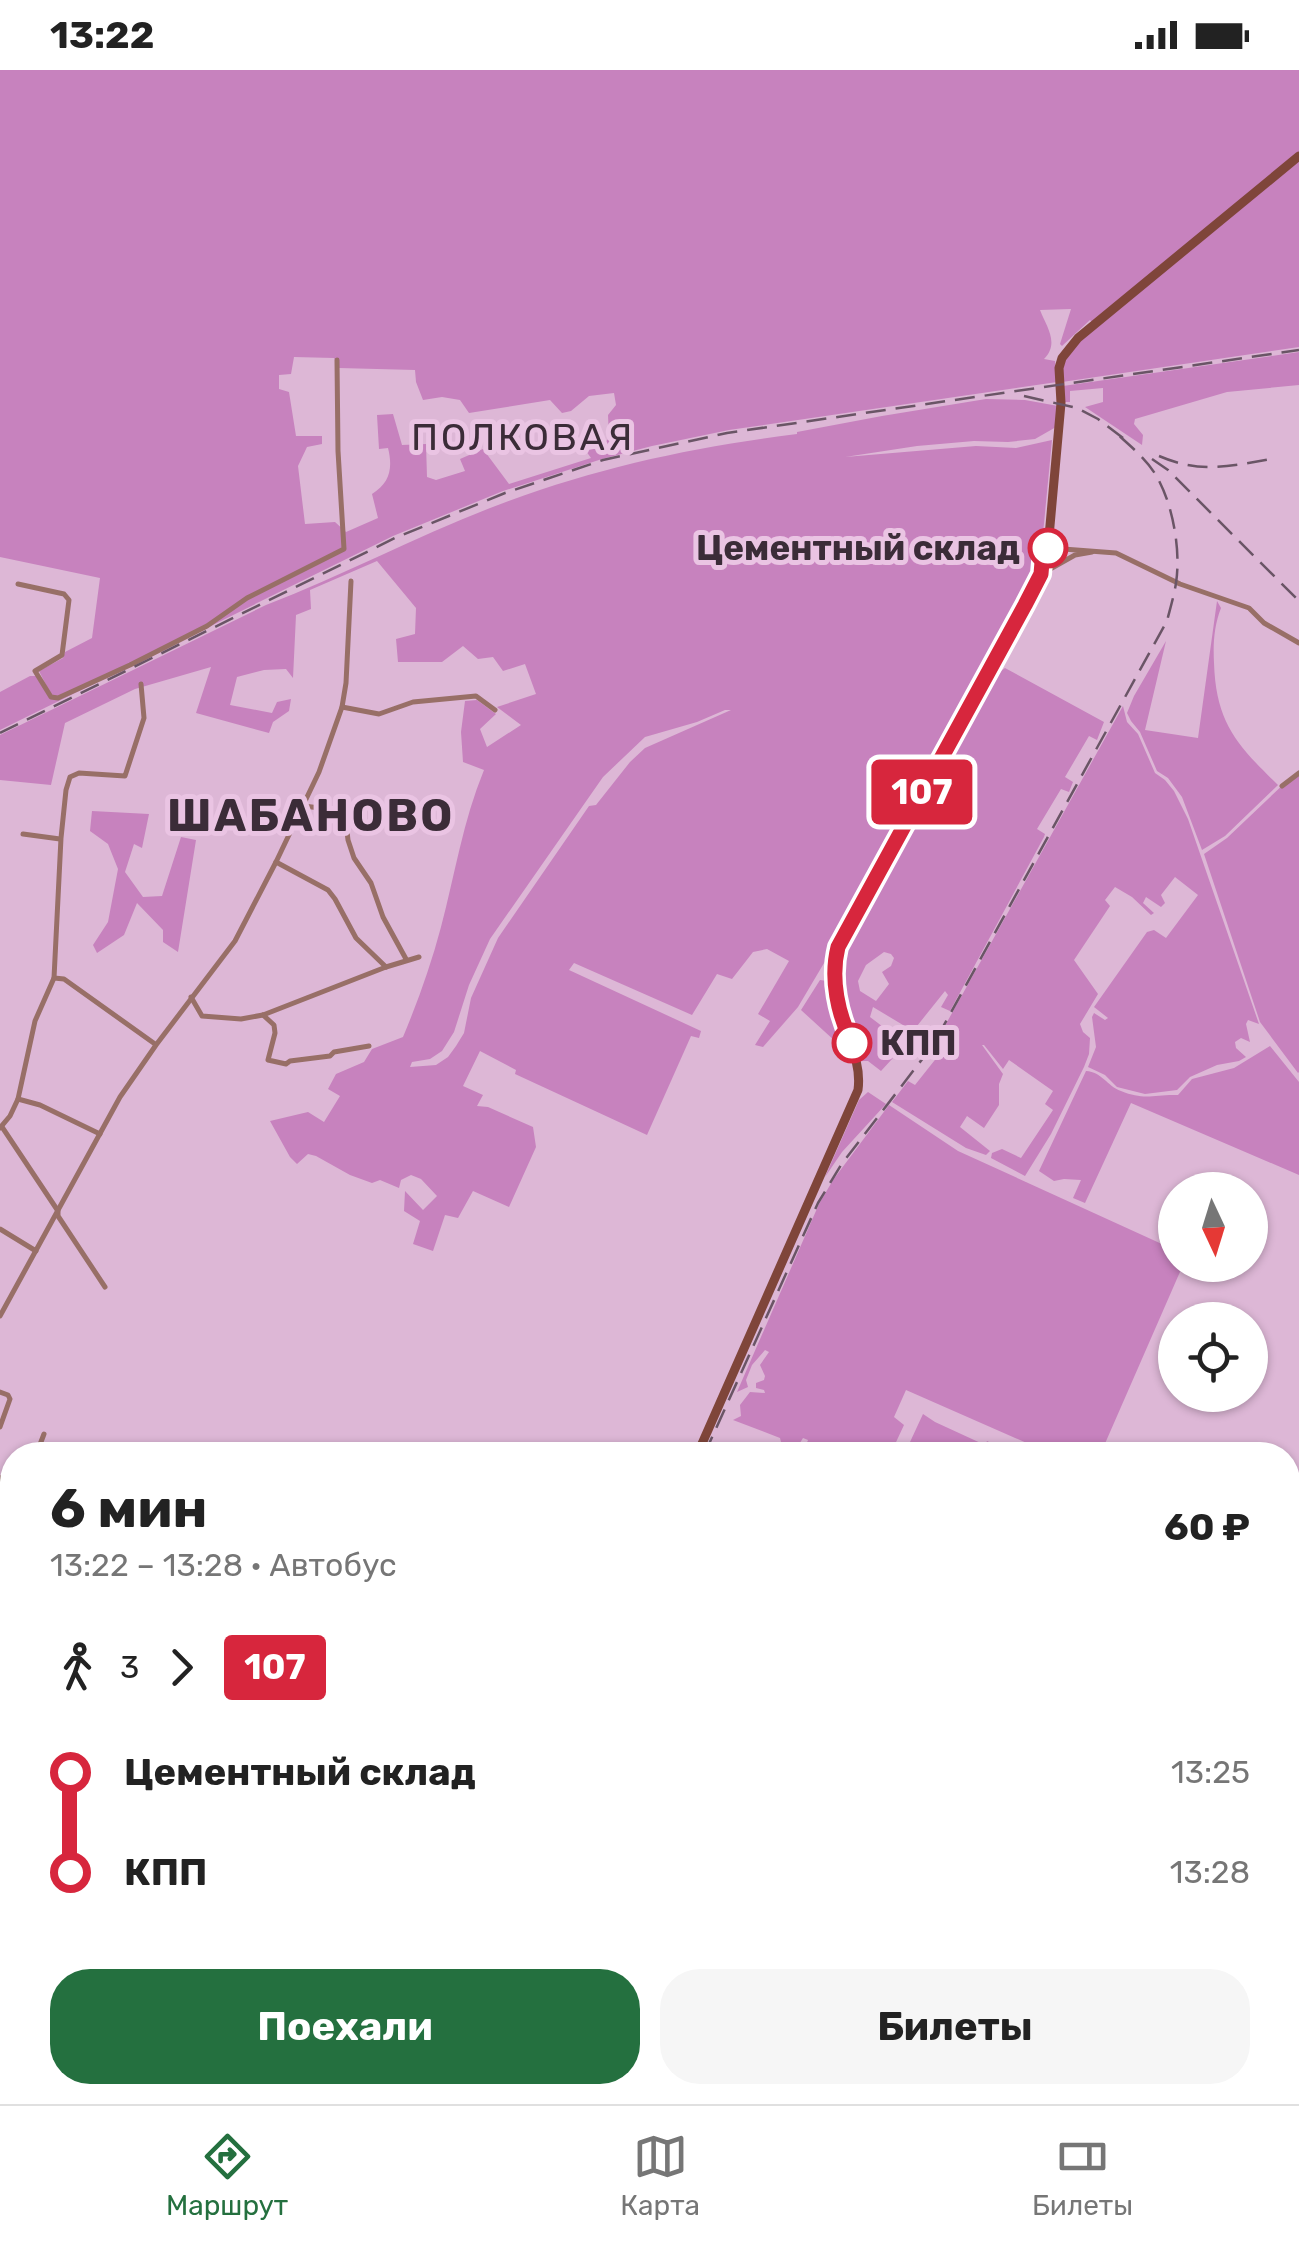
<!DOCTYPE html>
<html lang="ru">
<meta charset="utf-8">
<style>
:root{--surface:#fff;--page:#f6f6f6;--text:#222;--muted:#767676;--line:#e0e0e0;--accent:#24703f}
body{margin:0;font-family:Rubik,sans-serif;background:var(--page);color:var(--text);height:100vh;display:flex;flex-direction:column;font-size:38px;white-space:nowrap}
*{box-sizing:border-box;margin:0}
p{font-size:32px;color:var(--muted)}
.icon{flex:none;width:55px;height:55px;fill:none;stroke:currentColor;stroke-width:2;stroke-linecap:round;stroke-linejoin:round}
.map{position:relative;flex:1;overflow:hidden}
.panel{position:absolute;left:0px;top:1372px;width:1300px;height:662px;display:flex;flex-direction:column;background:var(--surface);border-radius:40px 40px 0 0;box-shadow:0 2px 8px #0004}
.panel>*{flex:none}
.badge{padding:0 20px;border-radius:8px;font-size:35px;line-height:65px}
.needle{width:65px;rotate:176deg}
.controls{position:absolute;left:1158px;top:1102px;display:grid;gap:20px}
.controls a{display:grid;place-items:center;width:110px;height:110px;border-radius:50%;background:var(--surface);box-shadow:0 2px 8px #0004;font-size:50px}
.map>.badge{position:absolute;translate:-50% -50%;box-shadow:0 0 0 5px #fff}
.legs{display:flex;align-items:center;gap:15px;height:110px;padding:0 50px;font-size:32px}
.legs p{margin-inline-start:auto}
.overview{display:flex;align-items:center;justify-content:space-between;height:170px;padding:0 50px}
h1{font-size:55px;font-weight:700;line-height:75px}
.cta{display:flex;gap:20px;margin-top:auto;padding:20px 50px}
.cta a{flex:1;height:115px;border-radius:40px;background:var(--accent);color:#fff;font-size:40px;font-weight:700;line-height:115px;text-align:center}
.cta a+a{background:var(--page);color:var(--text)}
ul{padding:0 50px;list-style:none}
li{display:flex;align-items:center;gap:35px;height:100px;font-size:38px}
li i{display:grid;place-items:center;width:15px;height:100%;margin:0 12px;background:currentColor}
li i::after{content:'';width:25px;height:25px;margin:-12px;border:8px solid;border-radius:50%;background:var(--surface)}
li p{margin-inline-start:auto}
li:first-child i{background:linear-gradient(#0000 50%,currentColor 0)}
li:last-child i{background:linear-gradient(currentColor 50%,#0000 0)}
.status{display:flex;justify-content:space-between;align-items:center;height:70px;padding:0 50px;background:var(--surface);direction:ltr}
.status svg{height:28px;fill:currentColor}
.menu{display:flex;justify-content:space-around;align-items:center;height:140px;border-top:2px solid var(--line);background:var(--surface);font-size:28px;color:var(--muted)}
.menu a{display:grid;justify-items:center;gap:5px}
.menu .active{color:var(--accent)}
.map>svg:first-child{display:block}
.green{fill:#c782be;fill-rule:evenodd}
.lines{fill:none;stroke-linecap:round;stroke-linejoin:round}
.street{stroke:#986f67;stroke-width:5}
.secondary{stroke:#7f453a;stroke-width:9}
.primary{stroke:#6b2519;stroke-width:10}
.highway{stroke:#501006;stroke-width:12}
.rail{stroke:#6a5566;stroke-width:2.5;stroke-dasharray:20 10;stroke-linecap:butt}
.line-1-casing{stroke:#fff;stroke-width:22}
.line-1{stroke:#d7263d;stroke-width:15}
.stop-1-dot{fill:#fff;stroke:#d7263d;stroke-width:5}
.labels{text-anchor:middle;dominant-baseline:central;stroke-width:10;stroke-linejoin:round;paint-order:stroke}
.stop-label{font-size:35px;font-weight:bold;fill:#3b2c38;stroke:#eac4e3;text-anchor:end}
.neighbourhood-label{font-size:38px;letter-spacing:2.5px;fill:#3b2c38;stroke:#eac4e3}
.district-label{font-size:45px;font-weight:bold;letter-spacing:2.5px;fill:#3b2c38;stroke:#eac4e3}
</style>
<div class="status"><b>13:22</b><svg viewBox="0 0 49 12"><path d="M0 12V9h3v3zM5 12V6h3v6zM10 12V3h3v9zM15 12V0h3v12zM26 1h20v11H26zM47 4h2v5h-2z"/></svg></div>
<div class="map">
<svg width="1299" height="2034" viewBox="0 0 1299 2034">
<rect width="100%" height="100%" fill="#ddb7d6"/>
<g class="green">
<path d="M0,0H1299V277L1062,312C1061,283 1076,275 1095,256L1090,250L1062,276L1060,274L1071,239L1040,240C1046,256 1060,273 1044,289L1055,291L1057,312L729,360L652,376L602,389L503,421L393,466L0,660V622L30,606H38L51,625L39,601L63,588L65,582L92,568L100,508L0,487ZM294,287L334,288L339,298L415,300L416,312L423,330L442,327L460,330L469,343L550,330L562,343L571,341L589,326L614,323L616,335L608,345L609,368L601,377L586,381L591,388L509,414L483,379L460,389L465,401L436,410L427,407L426,374L402,375L393,344L377,345L379,379L388,378C393,398 390,413 372,424L378,448L346,462L335,452L305,454L298,396L307,377L322,374V366H296L289,322L279,319V305L291,304Z"/>
<polygon points="1299,282 1299,315 1227,322 1135,349 1134,354 1143,365 1142,375 1085,337 1103,332 1103,318 1070,321 1070,332 1064,332 1063,316"/>
<path d="M986,329L1025,330L1058,336L1056,357L1035,369L1008,372L974,371L917,376L845,387L976,376L1016,378L1052,370L1042,474L1034,505L827,888L798,937L763,977L755,975L770,951L758,944L789,891L767,879L753,882L732,909L717,904L692,945L574,893L569,900L701,961L699,968L691,966L647,1065L515,1004L516,1000L480,981L463,1016L483,1025L477,1036L488,1037L533,1057L536,1077L509,1137L473,1121L458,1148L445,1145L433,1181L413,1174L420,1151L404,1141L405,1121L423,1140L437,1126L421,1109L411,1105L401,1110L399,1118L380,1110L372,1113L350,1105L316,1086L308,1084L297,1094L290,1087L270,1051L308,1042L324,1052L340,1026L328,1019L336,1004L364,992L372,979L403,967C418,931 431,895 441,857C455,804 463,751 484,700L463,692L461,662L465,631L477,630L496,644L480,659L487,677L521,655L497,637L536,624L525,594L503,601L493,587L478,589L463,576L442,592H398L396,569L415,564L416,538L377,491L310,520L311,539L296,545L293,608L286,599L264,600L237,607L230,635L272,643L277,632L291,629L289,641L273,652L269,663L196,643L211,597L135,619L65,653L51,715L0,710V665L266,535C347,504 424,462 506,432C603,396 695,377 797,364V362L882,346ZM725,640H731L645,678L630,692L596,735L589,736L498,868L471,928L464,963L456,976L448,987L436,995L410,997L412,992L430,989L442,981L454,962L469,915L490,869L603,707L645,667L697,652Z"/>
<path d="M1217,531L1221,538C1214,556 1213,574 1214,593C1216,653 1237,675 1278,715L1225,766L1202,780L1182,727L1168,708L1157,701L1140,662L1131,651L1127,643L1134,626L1166,571L1145,660L1198,668Z"/>
<path d="M1005,598L1104,652L1097,670L1089,666L1065,707L1073,712L1069,722L1061,719L1037,759L1045,764L1044,767L950,941L941,937L948,925L945,921L913,961L873,937L870,947L895,966L903,977L881,1001L868,991H862C861,978 854,971 850,960C840,935 836,903 841,877L960,661L991,608ZM884,882L891,884L894,888L891,896L882,902L889,914L876,931L860,921L858,911L866,895Z"/>
<polygon points="1123,636 1127,652 1138,664 1155,703 1165,710 1174,721 1188,749 1259,954 1248,950 1246,954 1250,972 1241,968 1235,972 1236,978 1246,987 1239,991 1217,995 1190,1007 1177,1020 1145,1024 1117,1017 1105,1005 1088,997 1096,977 1092,947 1094,943 1105,950 1108,948 1094,937 1147,862 1154,860 1166,868 1198,825 1175,807 1161,825 1165,833 1161,837 1146,827 1143,833 1154,843 1151,845 1132,827 1115,817 1105,830 1110,836 1074,890 1098,924 1080,954 1083,962 1090,968 1089,984 1084,997 1051,1064 1025,1106 991,1088 992,1083 1002,1079 1021,1088 1053,1040 1045,1034 1053,1021 1009,990 1003,999 984,975 982,975 1003,1004 999,1014 999,1035 984,1058 967,1046 960,1057 990,1081 986,1085 966,1078 892,1032 908,1011 915,1015 942,981 935,975 937,970"/>
<polygon points="1299,703 1299,1002 1298,1003 1260,952 1204,784 1227,768 1288,710"/>
<polygon points="92,741 149,744 142,778 134,774 125,802 143,827 162,826 181,767 196,770 178,882 163,872 163,860 137,833 124,865 97,883 93,875 108,852 118,799 108,774 90,761"/>
<path d="M820,910L827,911C833,917 831,925 828,932L852,979L847,982L801,940Z"/>
<path d="M1270,976L1299,1012V1105L1131,1033L1085,1133L1073,1128L1081,1110L1064,1109L1054,1111L1039,1101L1086,1001C1102,1002 1107,1016 1121,1021C1145,1031 1155,1024 1178,1025L1192,1009L1234,998Z"/>
<polygon points="868,1022 886,1034 842,1082 825,1107 859,1030"/>
<polygon points="889,1035 958,1081 1175,1180 1175,1195 1183,1195 1100,1385 1054,1385 906,1320 894,1347 904,1355 890,1385 802,1385 808,1370 803,1368 798,1376 790,1376 781,1372 780,1368 733,1350 741,1346 740,1335 750,1322 765,1323 764,1320 756,1318 756,1313 764,1310 765,1306 760,1295 769,1282 765,1280 752,1295 746,1310 748,1317 737,1322 819,1134 833,1110"/>
<polygon points="923,1344 935,1352 985,1375 987,1371 1005,1380 1006,1385 904,1385"/>
<polygon points="1049,2023 1172,2023 1151,2034 1056,2034"/>
</g>
<g class="lines">
<g class="street">
<polyline points="1050,478 1116,483 1180,514 1249,538 1264,553 1299,573"/>
<polyline points="1043,503 1075,485 1092,482"/>
<polyline points="18,514 64,524 69,530 62,585 35,601 51,627 58,628 130,595 207,556 247,528 344,479 338,381 337,290"/>
<polyline points="342,637 379,644 413,632 476,626 495,640"/>
<polyline points="1282,716 1299,703"/>
<polyline points="303,736 329,739 338,743 346,753 348,770 354,788 371,813 383,847 406,889"/>
<polyline points="23,764 60,769"/>
<polyline points="276,792 328,820 335,829 356,868 386,897"/>
<polyline points="54,908 64,909 155,974"/>
<polyline points="191,927 202,946 241,949 263,945 386,897 419,887"/>
<polyline points="263,945 274,955 275,963 268,990 286,994 290,991 330,986 334,982 369,976"/>
<polyline points="18,1029 40,1035 100,1064"/>
<polyline points="2,1057 58,1141 58,1146 105,1217"/>
<polyline points="0,1058 10,1046 18,1029 35,951 54,908 61,768 66,720 70,707 79,703 125,706 144,648 141,614"/>
<polyline points="0,1159 36,1181"/>
<polyline points="0,1246 120,1027 156,975 235,871 276,792 319,702 342,637 346,613 351,511"/>
<polyline points="0,1322 8,1325 10,1329 0,1357"/>
<polyline points="36,1385 44,1364"/>
<polyline points="0,1408 12,1423"/>
<polyline points="0,1435 12,1431"/>
<polyline points="0,1487 12,1486"/>
<polyline points="1288,1712 1299,1705"/>
<polyline points="0,1790 12,1787"/>
<polyline points="0,1844 12,1842"/>
<polyline points="0,1952 12,1949"/>
<polyline points="0,2009 6,2034"/>
<polyline points="348,2022 359,2034"/>
<polyline points="363,2022 373,2034"/>
<polyline points="529,2022 555,2034"/>
<polyline points="673,2022 698,2033"/>
<polyline points="884,2022 899,2030 897,2034"/>
<polyline points="998,2022 1005,2034"/>
<polyline points="1032,2022 1038,2034"/>
<polyline points="902,2025 921,2034"/>
<polyline points="241,2034 255,2022"/>
<polyline points="276,2034 290,2022"/>
<polyline points="402,2034 407,2022"/>
<polyline points="782,2034 787,2023"/>
<polyline points="813,2034 818,2022"/>
</g>
<g class="secondary">
<path d="M697,1385L858,1020C862,990 846,969 839,942C833,922 833,897 838,877L1041,504L1048,478L1061,333L1059,298L1062,288L1078,268L1299,86"/>
<polyline points="426,2034 430,2022"/>
</g>
<g class="primary">
<polyline points="0,1669 12,1676"/>
<polyline points="786,2022 807,2034"/>
</g>
<g class="highway">
<polyline points="1288,1965 1299,1958"/>
<polyline points="1165,2034 1186,2022"/>
</g>
<g class="rail">
<polyline points="1024,326 1077,338 1098,349 1123,368"/>
<path d="M1159,386C1201,404 1229,396 1272,389"/>
<polyline points="1152,389 1168,400 1299,531"/>
<polyline points="0,663 395,468 505,423 603,390 727,363 1299,280"/>
<path d="M704,1385L818,1133L841,1095L933,975L1167,551C1170,539 1174,526 1176,513C1181,481 1173,435 1157,407C1147,389 1130,376 1115,362"/>
</g>
</g>
<g class="lines">
<g class="line-1-casing">
<path id="line-1" d="M852,973C838,944 830,909 838,877L1025,535L1041,504L1042,492L1048,478"/>
</g>
<use href="#line-1" class="line-1"/>
</g>
<g class="stop-1-dot">
<circle cx="1048" cy="478" r="18"/>
<circle cx="852" cy="973" r="18"/>
</g>
<g class="labels">
<g class="stop-label">
<text x="1020" y="478">Цементный склад</text>
<text x="880" y="973" text-anchor="start">КПП</text>
</g>
<g class="neighbourhood-label">
<text x="523" y="367">ПОЛКОВАЯ</text>
</g>
<g class="district-label">
<text x="311" y="745">ШАБАНОВО</text>
</g>
</g>
</svg>
<div class="controls">
<a><svg class="needle" viewBox="-14 -14 28 28"><path d="M0-13l5 13h-10z" fill="#e53935"/><path d="M0 13l5-13h-10z" fill="#767676"/></svg></a>
<a><svg class="icon" aria-label="locate" viewBox="0 0 24 24"><circle cx="12" cy="12" r="6"/><path d="M12 2v4M12 18v4M2 12h4M18 12h4"/></svg></a>
</div>
<b class="badge" style="left:922px;top:722px;background:#d7263d;color:#fff">107</b>
<section class="panel">
<div class="overview"><div><h1>6 мин</h1><p>13:22 – 13:28 · Автобус</p></div><b>60 ₽</b></div>
<div class="legs"><svg class="icon" aria-label="walk" viewBox="0 0 24 24"><circle cx="13" cy="4" r="2"/><path d="M13 8l-2 6 4 7M11 14l-3 7M7 12l3-4h3l4 4"/></svg>3<svg class="icon" aria-label="forward" viewBox="0 0 24 24"><path d="M9 5l7 7-7 7"/></svg><b class="badge" style="background:#d7263d;color:#fff">107</b></div>
<ul>
<li><i style="color:#d7263d"></i><b>Цементный склад</b><p>13:25</p></li>
<li><i style="color:#d7263d"></i><b>КПП</b><p>13:28</p></li>
</ul>
<div class="cta"><a>Поехали</a><a>Билеты</a></div>
</section>
</div>
<nav class="menu">
<a class="active"><svg class="icon" aria-label="directions" viewBox="0 0 24 24"><path d="M12 3l9 9-9 9-9-9zM9 14v-3h6M13 9l2 2-2 2"/></svg>Маршрут</a>
<a><svg class="icon" aria-label="map" viewBox="0 0 24 24"><path d="M3 6l6-2 6 2 6-2v14l-6 2-6-2-6 2zM9 4v14M15 6v14"/></svg>Карта</a>
<a><svg class="icon" aria-label="tickets" viewBox="0 0 24 24"><path d="M3 7h18v10H3zM15 7v10"/></svg>Билеты</a>
</nav>
